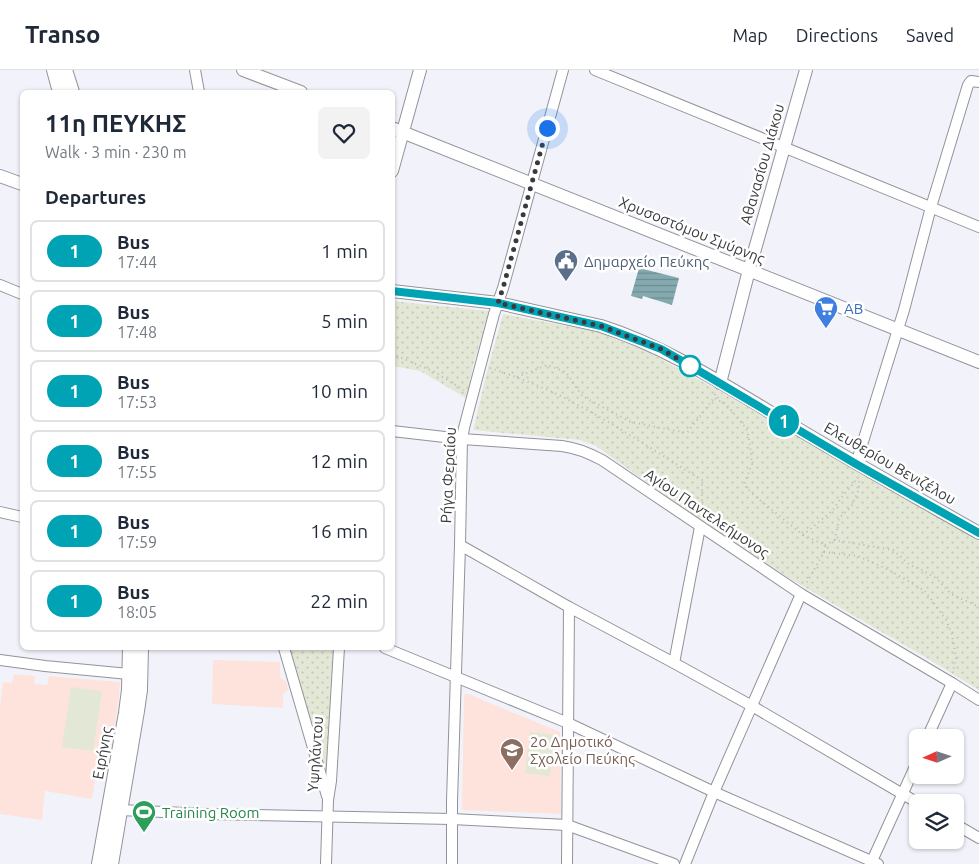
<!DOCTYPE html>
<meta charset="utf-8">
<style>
:root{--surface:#fff;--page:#f2f2f3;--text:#1f2937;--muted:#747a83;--line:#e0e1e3}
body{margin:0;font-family:Ubuntu,sans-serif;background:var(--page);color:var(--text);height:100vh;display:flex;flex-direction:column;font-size:19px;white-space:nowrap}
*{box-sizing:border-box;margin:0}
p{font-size:16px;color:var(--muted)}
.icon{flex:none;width:28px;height:28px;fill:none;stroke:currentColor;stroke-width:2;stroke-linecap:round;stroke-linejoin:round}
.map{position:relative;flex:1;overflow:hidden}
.sheet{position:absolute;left:20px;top:20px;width:375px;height:560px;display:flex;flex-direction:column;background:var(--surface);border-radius:8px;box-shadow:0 1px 4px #0004}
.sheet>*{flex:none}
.badge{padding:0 10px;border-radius:16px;font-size:18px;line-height:32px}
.needle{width:32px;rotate:267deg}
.buttons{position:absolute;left:909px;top:659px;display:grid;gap:10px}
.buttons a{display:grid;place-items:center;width:55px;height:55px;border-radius:8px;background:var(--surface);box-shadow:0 1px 4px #0004;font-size:25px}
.you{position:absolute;width:25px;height:25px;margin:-12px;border:4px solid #fff;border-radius:50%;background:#1a73e8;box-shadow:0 0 0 8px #1a73e833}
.map>.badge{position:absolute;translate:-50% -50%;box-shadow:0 0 0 2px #fff}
h2{padding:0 25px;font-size:19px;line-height:45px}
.round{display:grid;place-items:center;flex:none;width:52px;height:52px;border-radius:8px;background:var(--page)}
.headline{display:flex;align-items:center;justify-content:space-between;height:85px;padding:0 25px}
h1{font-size:24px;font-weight:700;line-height:38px}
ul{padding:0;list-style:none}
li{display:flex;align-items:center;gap:15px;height:62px;margin:0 10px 8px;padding:0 15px;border:2px solid var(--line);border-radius:8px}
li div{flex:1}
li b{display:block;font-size:19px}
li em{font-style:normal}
li .badge{min-width:55px;font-weight:700;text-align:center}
header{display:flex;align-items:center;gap:30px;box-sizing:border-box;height:70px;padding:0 25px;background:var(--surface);border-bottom:1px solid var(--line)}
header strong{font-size:24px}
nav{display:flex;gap:28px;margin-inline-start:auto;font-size:18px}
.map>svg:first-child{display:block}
.education{fill:#fde3dc}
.grass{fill:#e2e8d5}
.park{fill:url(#park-dots)}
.water{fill:url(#water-rules)}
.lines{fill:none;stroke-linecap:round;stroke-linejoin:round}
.minor-casing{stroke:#92939a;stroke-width:12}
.tertiary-casing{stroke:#92939a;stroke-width:14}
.secondary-casing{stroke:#92939a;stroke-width:16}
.path{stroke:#b7b8be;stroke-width:2;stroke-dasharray:1 4;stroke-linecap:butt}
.minor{stroke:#fff;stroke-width:10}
.tertiary{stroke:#fff;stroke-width:12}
.secondary{stroke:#fff;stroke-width:14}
.line-casing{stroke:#fff;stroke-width:11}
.line{stroke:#00a3b4;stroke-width:8}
.walk{stroke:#393a3d;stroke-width:5;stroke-dasharray:0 9}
.stop-dot{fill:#fff;stroke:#00a3b4;stroke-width:2.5}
.labels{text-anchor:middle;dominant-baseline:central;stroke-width:5;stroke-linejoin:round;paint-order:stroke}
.street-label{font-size:15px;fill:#393a3d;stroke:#fff}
.service-label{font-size:15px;fill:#4e5e75;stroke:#fff;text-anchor:start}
.shop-label{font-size:15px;fill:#366cbe;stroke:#fff;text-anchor:start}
.education-label{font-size:15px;fill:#785e54;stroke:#fff;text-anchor:start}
.leisure-label{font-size:15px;fill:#27864d;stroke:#fff;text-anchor:start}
</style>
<header>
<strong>Transo</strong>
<nav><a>Map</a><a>Directions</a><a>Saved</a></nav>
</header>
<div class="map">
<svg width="979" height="794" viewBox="0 0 979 794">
<defs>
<pattern id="park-dots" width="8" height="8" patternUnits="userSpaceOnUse" patternTransform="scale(1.25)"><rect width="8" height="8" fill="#e2e8d5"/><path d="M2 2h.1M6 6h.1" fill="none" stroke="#c3c8b8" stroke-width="1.8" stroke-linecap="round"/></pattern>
<pattern id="water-rules" width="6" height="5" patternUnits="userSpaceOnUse" patternTransform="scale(1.25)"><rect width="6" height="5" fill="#84aaaf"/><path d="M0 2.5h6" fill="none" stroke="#6d8b90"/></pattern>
</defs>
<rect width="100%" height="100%" fill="#f2f3fa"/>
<g class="education">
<polygon points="213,590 280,592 280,608 286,611 288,620 283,624 283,638 212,634"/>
<polygon points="14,604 35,606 34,614 47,615 49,606 120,612 119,628 110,684 99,683 92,729 45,721 42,750 0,744 0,638 3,612 12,613"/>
<polygon points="465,624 468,624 560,662 561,744 462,740 464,626"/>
</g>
<g class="grass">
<polygon points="71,617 102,621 93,681 62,677"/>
<polygon points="530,662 555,665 550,706 525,703"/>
</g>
<g class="park">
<polygon points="393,231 489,241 473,296 466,328 420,301 393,296"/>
<polygon points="503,244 599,262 648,282 718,320 979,471 979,620 930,590 794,511 703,452 596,376 580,370 473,360 487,302"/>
<polygon points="288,578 333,578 326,706"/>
</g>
<polygon class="water" points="639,198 679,208 672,235 643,226 642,229 631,226"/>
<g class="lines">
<g class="minor-casing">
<g id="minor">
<polyline points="195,0 199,22"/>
<polyline points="595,0 979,157"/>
<polyline points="0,215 22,224"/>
<path d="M392,361L462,369L562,376C577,378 589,383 602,390L801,524L952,613L979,630"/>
<polyline points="856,394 904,240 931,137 968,15 971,11 979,12"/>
<polyline points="0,442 22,447"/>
<polyline points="460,475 569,537 674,593 752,636 918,733"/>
<polyline points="284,578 327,726"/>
<polyline points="385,578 568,653 714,722 878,794"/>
<polyline points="0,590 45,596 129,604"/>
<polyline points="674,593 700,457"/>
<polyline points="927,668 952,613"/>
<polyline points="120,740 207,744 452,749 567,755 674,794"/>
<polyline points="955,754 979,768"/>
<polyline points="872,791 918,690"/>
<polyline points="326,794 328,730 331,711 339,578"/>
<polyline points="452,794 452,731 460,475 462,369 464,358 494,244 503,218 563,0"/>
<polyline points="567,794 569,537"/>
<polyline points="685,794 714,722 801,524"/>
</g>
</g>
<g class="tertiary-casing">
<g id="tertiary">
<polyline points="243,0 301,22"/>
<polyline points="392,58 979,292"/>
<polyline points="392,101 420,0"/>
<polyline points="0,106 22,114"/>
<path d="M392,221L498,233L601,256C667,277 726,316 785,351C849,390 914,426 979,463"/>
<polyline points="720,313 749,200 806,0"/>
</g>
</g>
<g class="secondary-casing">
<g id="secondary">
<polyline points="54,0 60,22"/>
<polyline points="65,0 72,22"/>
<polyline points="99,794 126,643 129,620 130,578"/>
<polyline points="111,794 137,641 140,620 141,578"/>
</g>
</g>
<g class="path">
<polyline points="392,284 433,301 464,320"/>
<path d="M490,298C520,308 551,320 578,335C621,358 661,385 702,410V445"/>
<polyline points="517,307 547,295 566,302 582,326 631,352 687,363 714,328"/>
<polyline points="715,324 714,328 726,334 746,358 749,368 752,394 744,415 756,427 803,465 832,441 845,423 858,408"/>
<polyline points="803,465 825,475 824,482 806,514"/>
<polyline points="835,470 839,448 851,437 859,419 859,407"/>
<polyline points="825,475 835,470 893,480 910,495 922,500 936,508 951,524 979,537"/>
<polyline points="824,482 858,486 889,500 925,521 946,550 952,564 956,588 953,602"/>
</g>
<use href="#minor" class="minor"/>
<use href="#tertiary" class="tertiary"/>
<use href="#secondary" class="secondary"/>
</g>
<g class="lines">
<g class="line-casing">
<polyline id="line" points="392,221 498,233 601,256 661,279 689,295 856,394 979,463"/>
</g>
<use href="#line" class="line"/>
<polyline class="walk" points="547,58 503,218 498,233 601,256 661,279 690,296"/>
</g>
<defs>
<g id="civic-pin" transform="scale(1.25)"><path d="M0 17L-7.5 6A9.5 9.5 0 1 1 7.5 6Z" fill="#5c6f8a" stroke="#fff"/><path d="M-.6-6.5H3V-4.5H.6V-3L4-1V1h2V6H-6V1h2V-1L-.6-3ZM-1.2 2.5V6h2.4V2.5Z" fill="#fff"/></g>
<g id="supermarket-pin" transform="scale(1.25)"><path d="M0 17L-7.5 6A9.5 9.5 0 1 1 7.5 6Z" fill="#3f7fe0" stroke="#fff"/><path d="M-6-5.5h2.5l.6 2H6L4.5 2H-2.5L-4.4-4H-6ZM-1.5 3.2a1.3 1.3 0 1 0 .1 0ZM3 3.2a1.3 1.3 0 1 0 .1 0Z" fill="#fff"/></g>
<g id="school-pin" transform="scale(1.25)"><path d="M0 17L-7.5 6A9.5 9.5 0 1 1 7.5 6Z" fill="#8d6e63" stroke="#fff"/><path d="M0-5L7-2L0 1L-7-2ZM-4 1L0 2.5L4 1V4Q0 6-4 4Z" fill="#fff"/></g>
<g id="stadium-pin" transform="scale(1.25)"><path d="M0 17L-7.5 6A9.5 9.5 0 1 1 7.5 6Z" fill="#2e9e5b" stroke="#fff"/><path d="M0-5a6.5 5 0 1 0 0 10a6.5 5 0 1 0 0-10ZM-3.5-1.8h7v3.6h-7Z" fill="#fff"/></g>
</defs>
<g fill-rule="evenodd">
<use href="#civic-pin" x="566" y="191"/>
<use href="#supermarket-pin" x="826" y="238"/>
<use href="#school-pin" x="512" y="680"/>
<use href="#stadium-pin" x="144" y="742"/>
</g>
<circle class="stop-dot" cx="690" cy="296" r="10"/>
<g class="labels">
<g class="street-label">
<text transform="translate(762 94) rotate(-74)">Αθανασίου Διάκου</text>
<text transform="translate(692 160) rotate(22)">Χρυσοστόμου Σμύρνης</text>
<text transform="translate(890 393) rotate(30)">Ελευθερίου Βενιζέλου</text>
<text transform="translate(448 405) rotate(-87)">Ρήγα Φεραίου</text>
<text transform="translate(707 443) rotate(34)">Αγίου Παντελεήμονος</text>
<text transform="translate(102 683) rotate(-80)">Ειρήνης</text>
<text transform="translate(315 684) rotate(-86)">Υψηλάντου</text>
</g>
<g class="service-label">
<text x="584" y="191">Δημαρχείο Πεύκης</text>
</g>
<g class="shop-label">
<text x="844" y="238">ΑΒ</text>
</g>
<g class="education-label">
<text x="530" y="671">2ο Δημοτικό<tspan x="530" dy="17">Σχολείο Πεύκης</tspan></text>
</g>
<g class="leisure-label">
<text x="162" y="742">Training Room</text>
</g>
</g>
</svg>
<div class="buttons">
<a><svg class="needle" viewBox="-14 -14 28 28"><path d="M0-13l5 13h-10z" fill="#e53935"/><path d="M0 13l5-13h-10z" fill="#747a83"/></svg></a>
<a><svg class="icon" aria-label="layers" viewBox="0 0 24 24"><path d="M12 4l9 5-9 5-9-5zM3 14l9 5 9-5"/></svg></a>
</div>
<div class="you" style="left:547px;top:58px"></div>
<b class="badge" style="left:784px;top:351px;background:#00a3b4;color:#fff">1</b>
<section class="sheet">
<div class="headline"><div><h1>11η ΠΕΥΚΗΣ</h1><p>Walk · 3 min · 230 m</p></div><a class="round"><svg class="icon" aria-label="heart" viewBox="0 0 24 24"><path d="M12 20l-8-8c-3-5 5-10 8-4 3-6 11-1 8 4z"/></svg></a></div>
<h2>Departures</h2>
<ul>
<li><span class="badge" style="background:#00a3b4;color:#fff">1</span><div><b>Bus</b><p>17:44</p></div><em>1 min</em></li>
<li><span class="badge" style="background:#00a3b4;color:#fff">1</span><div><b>Bus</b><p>17:48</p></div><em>5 min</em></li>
<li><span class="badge" style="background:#00a3b4;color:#fff">1</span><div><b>Bus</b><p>17:53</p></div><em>10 min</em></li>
<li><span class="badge" style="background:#00a3b4;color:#fff">1</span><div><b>Bus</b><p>17:55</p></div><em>12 min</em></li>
<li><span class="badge" style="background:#00a3b4;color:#fff">1</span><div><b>Bus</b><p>17:59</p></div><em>16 min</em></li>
<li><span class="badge" style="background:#00a3b4;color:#fff">1</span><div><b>Bus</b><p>18:05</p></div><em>22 min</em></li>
</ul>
</section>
</div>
